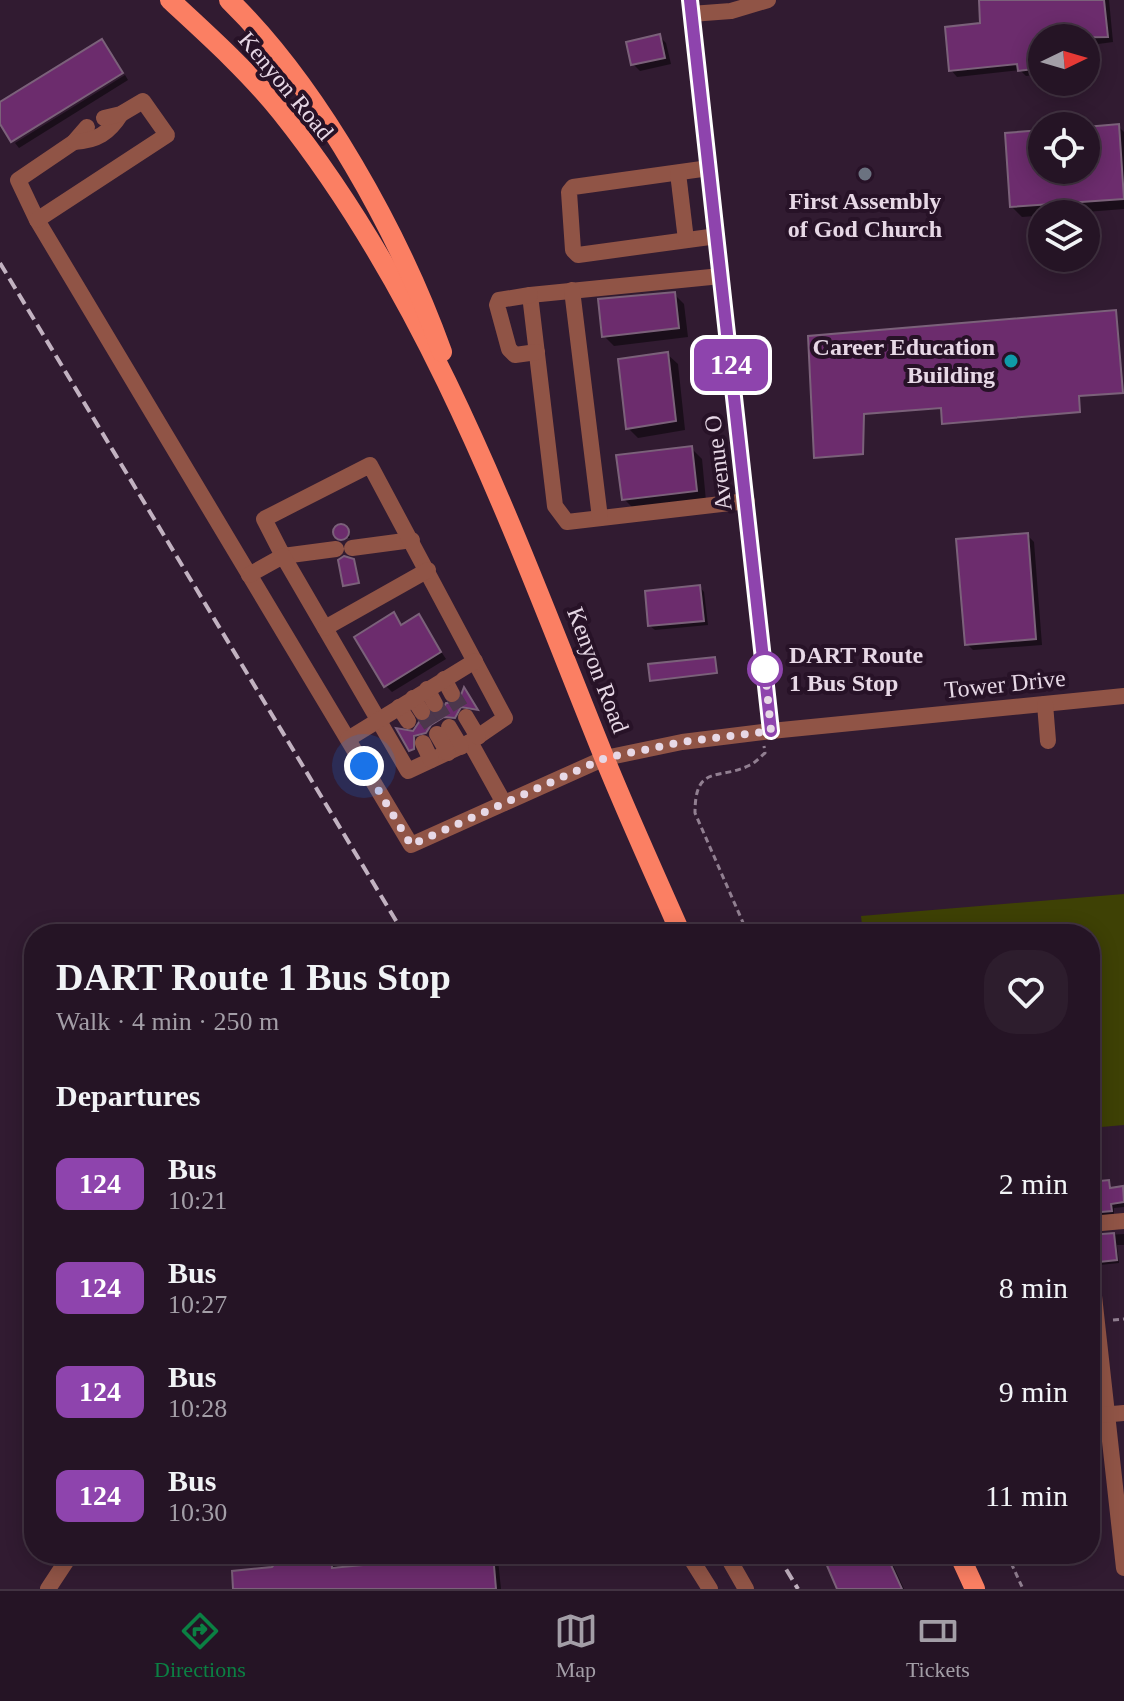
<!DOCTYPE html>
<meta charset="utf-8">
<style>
:root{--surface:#251425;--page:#2d1d2d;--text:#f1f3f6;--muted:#a39ea7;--line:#423342;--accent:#0b8043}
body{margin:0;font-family:Georgia,serif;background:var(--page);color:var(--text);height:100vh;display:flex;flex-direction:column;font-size:30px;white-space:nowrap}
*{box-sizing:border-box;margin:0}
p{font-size:26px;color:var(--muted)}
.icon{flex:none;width:44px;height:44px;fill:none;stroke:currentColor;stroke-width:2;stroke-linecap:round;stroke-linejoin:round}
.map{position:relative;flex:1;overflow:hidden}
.sheet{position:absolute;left:24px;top:924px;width:1076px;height:640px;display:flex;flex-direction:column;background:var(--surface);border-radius:32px;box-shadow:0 4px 20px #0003,0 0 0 2px var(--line)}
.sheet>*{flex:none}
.badge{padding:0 16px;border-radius:12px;font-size:28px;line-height:52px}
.needle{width:52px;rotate:85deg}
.tools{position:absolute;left:1028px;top:24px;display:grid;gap:16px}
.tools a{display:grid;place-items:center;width:72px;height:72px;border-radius:50%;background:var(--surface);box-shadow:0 4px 20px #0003,0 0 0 2px var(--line);font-size:40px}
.you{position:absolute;width:40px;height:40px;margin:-20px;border:6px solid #fff;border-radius:50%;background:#1a73e8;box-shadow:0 0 0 12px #1a73e833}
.map>.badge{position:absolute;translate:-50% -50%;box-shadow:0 0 0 4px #fff}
h2{padding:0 32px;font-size:30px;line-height:72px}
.round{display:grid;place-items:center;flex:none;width:84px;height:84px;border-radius:32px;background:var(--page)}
.head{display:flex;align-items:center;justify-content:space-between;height:136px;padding:0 32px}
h1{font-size:38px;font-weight:700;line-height:60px}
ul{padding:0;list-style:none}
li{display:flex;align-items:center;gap:24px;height:104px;padding:0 32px}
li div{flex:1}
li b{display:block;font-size:30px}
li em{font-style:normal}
li .badge{min-width:88px;font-weight:700;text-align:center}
.tabs{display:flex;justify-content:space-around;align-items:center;height:112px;border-top:2px solid var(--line);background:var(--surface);font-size:22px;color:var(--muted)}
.tabs a{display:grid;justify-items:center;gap:4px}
.tabs .selected{color:var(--accent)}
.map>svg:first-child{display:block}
.green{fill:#3e4105}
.shadow{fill:#0007}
.building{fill:#6c2c6d;stroke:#7b617a;stroke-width:2}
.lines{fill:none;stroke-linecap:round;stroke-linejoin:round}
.minor-tunnel{stroke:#4c374c;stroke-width:16;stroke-dasharray:16 8;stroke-linecap:butt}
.path{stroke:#917f91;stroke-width:3;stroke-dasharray:6 4;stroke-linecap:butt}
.minor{stroke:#905446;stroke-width:16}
.major{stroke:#fb7f63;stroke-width:20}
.rail{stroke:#c2b2c1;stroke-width:4;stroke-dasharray:12 6;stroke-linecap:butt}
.line-casing{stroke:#fff;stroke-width:18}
.line{stroke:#8e44ad;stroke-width:12}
.walk{stroke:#e7d8e6;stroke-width:8;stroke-dasharray:0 14.4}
.worship-dot{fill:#6b7280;stroke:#271227;stroke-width:3}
.culture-dot{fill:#0f9aa8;stroke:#271227;stroke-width:3}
.stop-dot{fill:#fff;stroke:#8e44ad;stroke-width:4}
.labels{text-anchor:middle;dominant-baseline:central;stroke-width:8;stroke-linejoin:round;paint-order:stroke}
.street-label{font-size:24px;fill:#e7d8e6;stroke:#271227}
.poi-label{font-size:24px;font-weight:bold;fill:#e7d8e6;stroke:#271227}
.stop-label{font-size:24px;font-weight:bold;fill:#e7d8e6;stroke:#271227;text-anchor:start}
</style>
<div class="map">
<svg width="1124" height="1589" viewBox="0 0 1124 1589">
<rect width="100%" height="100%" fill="#311b31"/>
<polygon class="green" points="1124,894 1124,1125 1090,1128 1090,934 863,934 861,916"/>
<g class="shadow">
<polygon points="981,0 1109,0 1113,42 1098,44 1101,68 1086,70 1086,38 1042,38 1042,74 1026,76 1020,70 957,77 951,70 982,25"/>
<polygon points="660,37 666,43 671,64 640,71 633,64"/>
<polygon points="125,75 128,80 19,148 15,143"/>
<polygon points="1118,126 1124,132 1124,209 1022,217 1012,207 1042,132 1042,170 1086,170 1086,129"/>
<polygon points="674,294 684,304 688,337 614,346 604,336"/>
<polygon points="1116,312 1123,393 1079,396 1080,412 945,424 943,408 864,414 863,454 816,458 810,338"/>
<polygon points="667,354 678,364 685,430 638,438 628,428"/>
<polygon points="691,448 702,459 706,501 634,509 624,499"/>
<polygon points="347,527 350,538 337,538 335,528"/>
<polygon points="1027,535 1034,542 1042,645 973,650 967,644"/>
<polygon points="700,587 704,592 708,625 655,630 650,626"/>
<polygon points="394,615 403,626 418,617 446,659 392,692 385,685"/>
<polygon points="447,705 462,707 456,718 446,717 431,725 427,733 415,737 412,751 400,731 414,733 442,715"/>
<polygon points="1109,1182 1112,1190 1124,1188 1124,1207 1114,1208 1114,1214 1090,1218 1090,1184"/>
<polygon points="1124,1234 1124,1245 1117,1245 1119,1263 1090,1266 1090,1236"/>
<polygon points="285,1554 336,1554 337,1569 398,1563 397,1554 492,1554 498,1560 501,1589 235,1589 273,1569"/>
<polygon points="824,1554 888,1554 904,1589 839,1589"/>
</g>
<g class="building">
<polygon points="979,0 1104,0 1108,37 1042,38 1042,68 1018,71 1017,64 949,71 945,27 980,23"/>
<polygon points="660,34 665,58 631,65 626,42"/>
<polygon points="102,39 123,73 11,142 0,124 0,102"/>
<polygon points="1119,124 1124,199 1010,207 1005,133 1042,130 1042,170 1086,170 1086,127"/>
<polygon points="675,292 679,328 602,337 598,299"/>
<polygon points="1116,310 1123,393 1079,396 1080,412 942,424 941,408 864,414 863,454 814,458 808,336"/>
<polygon points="668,352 676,421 626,429 618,359"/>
<polygon points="692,446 697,491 622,500 616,455"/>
<circle cx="341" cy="532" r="8"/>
<polygon points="1028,533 1036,639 965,645 956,539"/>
<polygon points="344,556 354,559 359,583 343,586 338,560"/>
<polygon points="700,585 704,621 648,626 645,591"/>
<polygon points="394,612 401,625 419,614 441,652 384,687 354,637"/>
<polygon points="715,657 717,673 650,681 648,664"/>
<polygon points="464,687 478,710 461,707 455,718 444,717 431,725 426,733 414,736 414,749 409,751 396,728 413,731 419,722 441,713 446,703 458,703"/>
<polygon points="1109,1180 1110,1188 1123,1186 1124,1202 1111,1204 1112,1211 1090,1213 1090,1182"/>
<polygon points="1114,1233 1117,1260 1090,1263 1090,1235"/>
<polygon points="283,1554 331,1554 332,1568 395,1562 395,1554 493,1554 496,1589 233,1589 232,1571 272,1567"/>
<polygon points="822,1554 886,1554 902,1589 837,1589"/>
</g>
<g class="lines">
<g class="minor-tunnel">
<polyline points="452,694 466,717"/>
<polyline points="435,704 449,727"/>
<polyline points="422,712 437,734"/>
</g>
<g class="path">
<path d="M748,934L695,813C695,763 719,781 750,765C755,763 761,756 765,753L764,746"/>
<polyline points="1113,1320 1124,1319"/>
<polyline points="1007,1554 1023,1589"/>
</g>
<g class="minor">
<polyline points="690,0 771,731"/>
<polyline points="691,14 731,11 768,0"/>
<polyline points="87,127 74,142 18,180 37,220 411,845 605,758 682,742 771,731 1124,696"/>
<path d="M74,142C97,141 109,133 121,114"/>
<polyline points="709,168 573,187 569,192 573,250 578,255 717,236"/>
<polyline points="678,173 686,240"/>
<polyline points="37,220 167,135 143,101 121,114 104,118"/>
<polyline points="721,276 530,295 555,506 567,522 747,501"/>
<polyline points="572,290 600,518"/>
<polyline points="530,295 499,300 497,305 509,349 515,355 537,352"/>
<polyline points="352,548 412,540"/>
<polyline points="336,549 283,556 264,519 370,465 505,718 470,742"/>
<polyline points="249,575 283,556 408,771 470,742 504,803"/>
<polyline points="325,628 428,570"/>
<polyline points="444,679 452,694"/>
<polyline points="427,689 435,704"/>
<polyline points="413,698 422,712"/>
<polyline points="1045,704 1048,741"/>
<polyline points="399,707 408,721"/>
<polyline points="466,717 478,737"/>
<polyline points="449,727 461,747"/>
<polyline points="437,734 448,753"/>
<polyline points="348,739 475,661"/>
<polyline points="423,743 431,760"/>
<polyline points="1090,1224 1124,1221"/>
<polyline points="1090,1296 1094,1296 1124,1568"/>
<polyline points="1090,1416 1124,1413"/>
<polyline points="688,1554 710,1589"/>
<polyline points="726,1554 746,1589"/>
<polyline points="48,1589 71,1554"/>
</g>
<g class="major">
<path d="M170,0C208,35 248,71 281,112C432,301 514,534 604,757C628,816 655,875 681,934"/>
<path d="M229,0C319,88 400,235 442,352"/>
<polyline points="959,1554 975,1589"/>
</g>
<g class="rail">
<polyline points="0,263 404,934"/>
<polyline points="777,1554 798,1589"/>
</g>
</g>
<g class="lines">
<g class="line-casing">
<polyline id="line" points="690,0 771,731"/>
</g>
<use href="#line" class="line"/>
<polyline class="walk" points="364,766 411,845 605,758 682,742 771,731 765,669"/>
</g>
<circle class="worship-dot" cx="865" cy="174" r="8"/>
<circle class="culture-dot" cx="1011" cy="361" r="8"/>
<circle class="stop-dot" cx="765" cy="669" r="16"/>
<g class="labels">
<g class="street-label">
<text transform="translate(286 86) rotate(50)">Kenyon Road</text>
<text transform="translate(718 463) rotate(-97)">Avenue O</text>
<text transform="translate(598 670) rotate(69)">Kenyon Road</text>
<text transform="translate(1005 684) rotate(-6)">Tower Drive</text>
</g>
<g class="poi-label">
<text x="865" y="201">First Assembly<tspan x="865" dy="28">of God Church</tspan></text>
<text x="995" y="347" text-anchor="end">Career Education<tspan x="995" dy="28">Building</tspan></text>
</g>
<g class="stop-label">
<text x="789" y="655">DART Route<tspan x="789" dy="28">1 Bus Stop</tspan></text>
</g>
</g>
</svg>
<div class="tools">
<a><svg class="needle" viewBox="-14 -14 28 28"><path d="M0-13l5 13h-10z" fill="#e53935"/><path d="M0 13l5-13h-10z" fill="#a39ea7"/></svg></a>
<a><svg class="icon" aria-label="locate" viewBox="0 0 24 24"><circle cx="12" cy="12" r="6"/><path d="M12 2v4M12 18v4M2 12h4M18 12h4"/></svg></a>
<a><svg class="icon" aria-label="layers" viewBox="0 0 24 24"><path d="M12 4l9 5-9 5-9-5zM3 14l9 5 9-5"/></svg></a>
</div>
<div class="you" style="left:364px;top:766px"></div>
<b class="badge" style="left:731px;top:365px;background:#8e44ad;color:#fff">124</b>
<section class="sheet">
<div class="head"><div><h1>DART Route 1 Bus Stop</h1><p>Walk · 4 min · 250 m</p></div><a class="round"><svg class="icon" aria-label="heart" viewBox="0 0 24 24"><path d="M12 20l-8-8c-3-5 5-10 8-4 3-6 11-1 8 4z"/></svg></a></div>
<h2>Departures</h2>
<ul>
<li><span class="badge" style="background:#8e44ad;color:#fff">124</span><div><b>Bus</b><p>10:21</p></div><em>2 min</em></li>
<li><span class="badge" style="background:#8e44ad;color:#fff">124</span><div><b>Bus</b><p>10:27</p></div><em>8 min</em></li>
<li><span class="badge" style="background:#8e44ad;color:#fff">124</span><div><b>Bus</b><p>10:28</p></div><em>9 min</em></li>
<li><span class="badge" style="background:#8e44ad;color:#fff">124</span><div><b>Bus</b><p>10:30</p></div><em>11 min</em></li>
</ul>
</section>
</div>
<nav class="tabs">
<a class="selected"><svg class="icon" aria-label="directions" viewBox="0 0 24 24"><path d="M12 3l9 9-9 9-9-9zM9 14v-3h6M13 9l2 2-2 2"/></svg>Directions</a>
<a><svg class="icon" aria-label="map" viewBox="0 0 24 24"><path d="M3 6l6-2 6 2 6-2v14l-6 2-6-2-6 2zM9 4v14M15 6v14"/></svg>Map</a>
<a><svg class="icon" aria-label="tickets" viewBox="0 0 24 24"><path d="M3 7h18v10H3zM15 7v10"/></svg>Tickets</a>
</nav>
